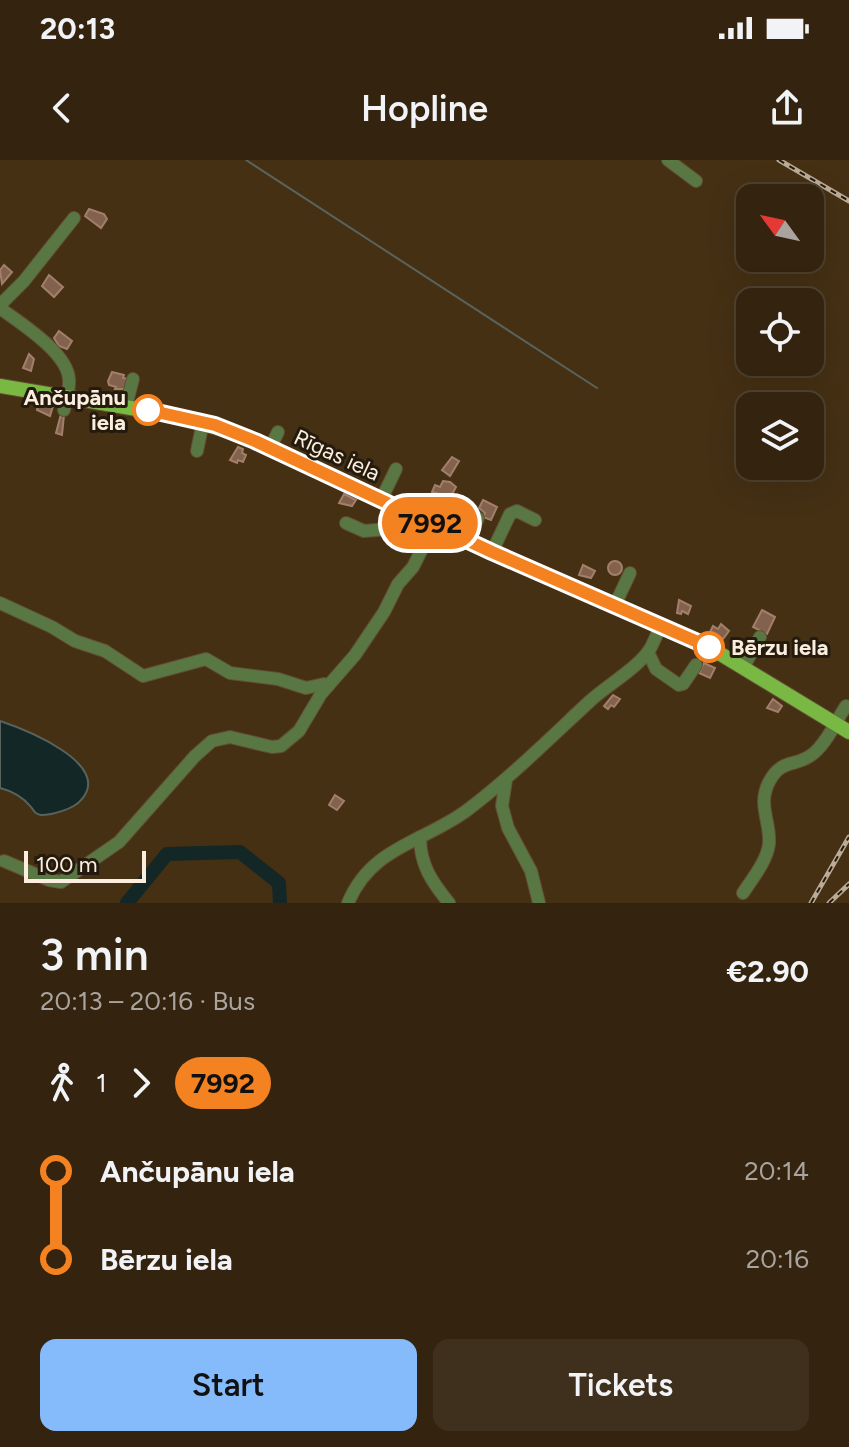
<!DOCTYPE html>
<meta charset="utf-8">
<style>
:root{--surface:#34240f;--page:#3f301d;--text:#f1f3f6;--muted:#a9a49e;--line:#4e412f;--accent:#85bbfb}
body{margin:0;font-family:Figtree,sans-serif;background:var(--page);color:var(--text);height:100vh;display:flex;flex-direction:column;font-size:30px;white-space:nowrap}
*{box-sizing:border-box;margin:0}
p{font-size:26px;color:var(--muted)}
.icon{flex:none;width:44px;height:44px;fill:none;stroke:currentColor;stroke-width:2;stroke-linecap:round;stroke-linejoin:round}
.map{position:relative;height:743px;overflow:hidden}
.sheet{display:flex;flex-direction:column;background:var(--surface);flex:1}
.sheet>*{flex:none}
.badge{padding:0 16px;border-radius:26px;font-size:28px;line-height:52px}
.needle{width:52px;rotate:303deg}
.buttons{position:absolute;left:736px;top:24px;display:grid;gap:16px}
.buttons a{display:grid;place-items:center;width:88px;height:88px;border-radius:16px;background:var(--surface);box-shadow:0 8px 32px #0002,0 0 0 2px var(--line);font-size:40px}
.scale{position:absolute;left:24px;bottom:20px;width:122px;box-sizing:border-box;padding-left:8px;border:4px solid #fceede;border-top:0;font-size:22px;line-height:28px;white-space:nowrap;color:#fceede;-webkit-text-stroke:6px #241b0e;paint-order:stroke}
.map>.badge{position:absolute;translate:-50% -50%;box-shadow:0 0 0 4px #fff}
.legs{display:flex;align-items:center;gap:12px;height:88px;padding:0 40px;font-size:26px}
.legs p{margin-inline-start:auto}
.headline{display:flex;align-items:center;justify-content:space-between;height:136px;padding:0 40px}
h1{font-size:44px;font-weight:600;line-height:60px}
.action{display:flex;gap:16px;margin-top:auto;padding:16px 40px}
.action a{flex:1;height:92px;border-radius:16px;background:var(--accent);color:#111;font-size:32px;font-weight:600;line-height:92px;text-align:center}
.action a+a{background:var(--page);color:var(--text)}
ul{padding:0 40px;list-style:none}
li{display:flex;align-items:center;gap:28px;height:88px;font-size:30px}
li i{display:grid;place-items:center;width:12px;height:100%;margin:0 10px;background:currentColor}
li i::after{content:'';width:20px;height:20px;margin:-10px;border:6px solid;border-radius:50%;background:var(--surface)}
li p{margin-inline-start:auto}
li:first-child i{background:linear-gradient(#0000 50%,currentColor 0)}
li:last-child i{background:linear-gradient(currentColor 50%,#0000 0)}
.status{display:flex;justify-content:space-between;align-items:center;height:56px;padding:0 40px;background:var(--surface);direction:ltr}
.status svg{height:22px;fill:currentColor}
header{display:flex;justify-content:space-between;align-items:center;height:104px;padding:0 40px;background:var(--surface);font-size:36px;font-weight:600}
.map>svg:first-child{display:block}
.water{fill:#132726;stroke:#59635d;stroke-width:2}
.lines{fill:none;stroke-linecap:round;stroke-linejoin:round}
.stream{stroke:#59635d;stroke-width:2}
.river{stroke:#132726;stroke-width:14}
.building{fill:#82624d;stroke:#a27f6a;stroke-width:2}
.minor-casing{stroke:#624e34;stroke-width:14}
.major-casing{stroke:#624e34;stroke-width:16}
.minor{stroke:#597743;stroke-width:12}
.major{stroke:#7ab844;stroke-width:14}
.rail-casing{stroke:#bbaa96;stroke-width:5}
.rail{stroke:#241b0e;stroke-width:2;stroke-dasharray:6;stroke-linecap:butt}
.line-1-casing{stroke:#fff;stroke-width:18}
.line-1{stroke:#f58220;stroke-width:12}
.stop-1-dot{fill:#fff;stroke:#f58220;stroke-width:4}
.labels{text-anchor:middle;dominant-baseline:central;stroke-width:6;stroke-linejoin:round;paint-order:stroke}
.stop-label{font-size:22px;font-weight:bold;fill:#fceede;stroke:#241b0e;text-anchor:end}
.street-label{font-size:22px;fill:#fceede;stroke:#241b0e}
</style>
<div class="status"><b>20:13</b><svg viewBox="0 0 49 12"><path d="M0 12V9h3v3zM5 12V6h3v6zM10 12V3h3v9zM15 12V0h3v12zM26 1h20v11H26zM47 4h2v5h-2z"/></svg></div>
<header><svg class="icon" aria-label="back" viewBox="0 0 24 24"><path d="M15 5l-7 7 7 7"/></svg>Hopline<svg class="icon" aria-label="share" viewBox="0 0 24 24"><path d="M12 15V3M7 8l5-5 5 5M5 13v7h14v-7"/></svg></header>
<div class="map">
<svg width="849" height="743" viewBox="0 0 849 743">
<rect width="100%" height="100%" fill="#453014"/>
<path class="water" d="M0,561C24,569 114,604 81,640C74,649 52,655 41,655C35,654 34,651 31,647C23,637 12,631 0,628Z"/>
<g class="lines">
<polyline class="stream" points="246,0 597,228"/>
<polyline class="river" points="127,743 167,694 240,692 279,723 280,743"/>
</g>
<g class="building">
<polygon points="89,49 104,54 107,59 101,68 85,56"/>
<polygon points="4,105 12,112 2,124 0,110"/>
<polygon points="49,115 63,127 54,137 42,126"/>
<polygon points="59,171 72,181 67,189 59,186 54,178"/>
<polygon points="29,194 34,199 31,211 23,208"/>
<polygon points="112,212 124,215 123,218 128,219 126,229 115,229 116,227 109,225 108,221"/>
<polygon points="43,243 53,246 50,256 37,250 38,245 43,246"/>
<polygon points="61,254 64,255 62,275 56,273"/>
<polygon points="238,287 243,289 242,293 246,295 243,302 238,300 237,303 230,300"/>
<polygon points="452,297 459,301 450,316 442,310"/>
<polygon points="443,321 450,322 456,327 449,340 441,339 443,335 432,332 435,325 440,327"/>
<polygon points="344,334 356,340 352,346 339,343"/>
<polygon points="483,340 497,347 491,360 483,357 485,353 479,348"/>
<circle cx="615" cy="408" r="7"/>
<polygon points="583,405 595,411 591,418 579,415"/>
<polygon points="679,440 691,446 688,454 682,451 681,454 677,453"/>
<polygon points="762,450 775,457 767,474 753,467"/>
<polygon points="721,464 729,471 723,479 710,472 713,466 718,469"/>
<polygon points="704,503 715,508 710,518 699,513"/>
<polygon points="613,535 620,539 614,547 611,545 608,549 604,546"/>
<polygon points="773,539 782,546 778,552 767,548"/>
<polygon points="335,635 344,641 337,650 329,645"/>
</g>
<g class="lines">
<g class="minor-casing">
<g id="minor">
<polyline points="668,0 696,21"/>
<polyline points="0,145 24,121 74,58"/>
<path d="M0,148C20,163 67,192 69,219C70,229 66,241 64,250"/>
<polyline points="126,246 133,219"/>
<polyline points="270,288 278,272"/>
<polyline points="197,291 203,262"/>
<polyline points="381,340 396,309"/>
<polyline points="422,359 431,340"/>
<polyline points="346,363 364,371 389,369 427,379"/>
<polyline points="468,381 478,358"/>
<polyline points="492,392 510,354 517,351 535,360"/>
<polyline points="0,443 52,467 75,481 105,491 143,516 206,499 230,513 278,519 306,528 324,524 328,526"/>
<polyline points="614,447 630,413"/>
<polyline points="648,492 656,509 679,525 683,524 696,505"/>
<polyline points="743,508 760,477"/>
<polyline points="506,620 502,646 508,668 531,711 539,743"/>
<path d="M420,677C420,705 432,722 449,743"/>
<polyline points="4,701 49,720 61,722 119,682 195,596 212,581 230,577 272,587 281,586 299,571 321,534 355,495 384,452 398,424 413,407 434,365"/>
<path d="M743,733C752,719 767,701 769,684C771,662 757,645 769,622C782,597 797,608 814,593C828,581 836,561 846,546"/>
<path d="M348,743C371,687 422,683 466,651C510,618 549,579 590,541C606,526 638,508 650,489C654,482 657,474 660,467"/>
</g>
</g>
<g class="major-casing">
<polyline id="major" points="0,226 178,256 241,275 492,392 709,487 849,572"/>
</g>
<use href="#minor" class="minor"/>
<use href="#major" class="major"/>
<g class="rail-casing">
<g id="rail">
<polyline points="779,0 849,41"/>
<polyline points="811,743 849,677"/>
<polyline points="829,743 849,724"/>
</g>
</g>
<use href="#rail" class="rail"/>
</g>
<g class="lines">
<g class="line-1-casing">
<polyline id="line-1" points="148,250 215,265 255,281 492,392 709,487"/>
</g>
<use href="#line-1" class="line-1"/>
</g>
<g class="stop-1-dot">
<circle cx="148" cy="250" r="14"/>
<circle cx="709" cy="487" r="14"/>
</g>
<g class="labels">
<g class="stop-label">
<text x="126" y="237">Ančupānu<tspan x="126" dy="25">iela</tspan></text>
<text x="731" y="487" text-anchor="start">Bērzu iela</text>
</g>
<g class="street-label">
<text transform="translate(337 295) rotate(25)">Rīgas iela</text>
</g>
</g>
</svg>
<div class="buttons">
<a><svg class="needle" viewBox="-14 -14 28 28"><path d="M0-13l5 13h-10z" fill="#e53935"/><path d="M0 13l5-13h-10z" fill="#a9a49e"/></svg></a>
<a><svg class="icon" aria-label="locate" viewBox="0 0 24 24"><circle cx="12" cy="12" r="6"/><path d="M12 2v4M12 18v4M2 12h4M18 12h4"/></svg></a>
<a><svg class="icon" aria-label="layers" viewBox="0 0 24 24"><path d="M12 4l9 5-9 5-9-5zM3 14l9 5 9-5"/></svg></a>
</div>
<div class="scale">100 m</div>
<b class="badge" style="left:430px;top:363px;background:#f58220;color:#111">7992</b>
</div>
<section class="sheet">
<div class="headline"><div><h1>3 min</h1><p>20:13 – 20:16 · Bus</p></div><b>€2.90</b></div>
<div class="legs"><svg class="icon" aria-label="walk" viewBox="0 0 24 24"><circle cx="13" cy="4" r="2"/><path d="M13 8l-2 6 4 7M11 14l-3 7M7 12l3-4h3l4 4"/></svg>1<svg class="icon" aria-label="forward" viewBox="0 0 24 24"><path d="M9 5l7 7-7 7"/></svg><b class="badge" style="background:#f58220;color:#111">7992</b></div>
<ul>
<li><i style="color:#f58220"></i><b>Ančupānu iela</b><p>20:14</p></li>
<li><i style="color:#f58220"></i><b>Bērzu iela</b><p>20:16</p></li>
</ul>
<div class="action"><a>Start</a><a>Tickets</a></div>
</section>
